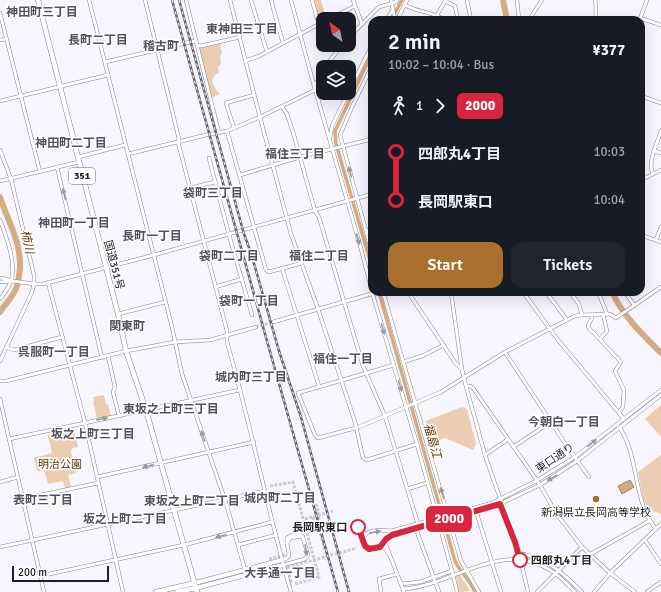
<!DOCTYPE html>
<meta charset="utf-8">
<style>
:root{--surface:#171b24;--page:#20242c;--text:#f1f3f6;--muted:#9ea1a6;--accent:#a96f2f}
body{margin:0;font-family:Signika,"Noto Sans JP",sans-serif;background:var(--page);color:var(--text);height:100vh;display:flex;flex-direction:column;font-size:15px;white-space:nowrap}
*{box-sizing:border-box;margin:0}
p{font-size:13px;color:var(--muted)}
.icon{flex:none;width:22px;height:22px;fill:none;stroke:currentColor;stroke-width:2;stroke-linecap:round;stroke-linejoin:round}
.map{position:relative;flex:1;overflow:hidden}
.side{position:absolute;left:368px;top:16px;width:277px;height:280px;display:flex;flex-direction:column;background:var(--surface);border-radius:12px;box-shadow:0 4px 16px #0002}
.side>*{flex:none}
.badge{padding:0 8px;border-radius:6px;font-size:14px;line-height:26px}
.needle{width:26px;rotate:327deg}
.buttons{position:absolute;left:316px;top:12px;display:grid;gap:8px}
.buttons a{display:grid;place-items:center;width:40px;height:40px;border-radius:8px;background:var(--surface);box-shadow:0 4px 16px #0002;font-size:20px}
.scale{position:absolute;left:12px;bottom:10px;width:97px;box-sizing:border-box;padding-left:4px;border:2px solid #201f23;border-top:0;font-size:11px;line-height:14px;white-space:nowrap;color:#201f23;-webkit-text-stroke:3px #fff;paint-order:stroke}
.map>.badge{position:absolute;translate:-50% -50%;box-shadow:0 0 0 2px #fff}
.legs{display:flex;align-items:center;gap:6px;height:44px;padding:0 20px;font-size:13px}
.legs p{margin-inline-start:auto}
.summary{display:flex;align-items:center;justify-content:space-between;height:68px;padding:0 20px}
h1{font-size:22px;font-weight:600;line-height:30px}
.action{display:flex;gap:8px;margin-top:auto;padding:8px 20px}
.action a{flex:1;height:46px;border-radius:12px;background:var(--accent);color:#fff;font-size:16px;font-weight:600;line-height:46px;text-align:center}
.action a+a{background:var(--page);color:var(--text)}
ul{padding:0 20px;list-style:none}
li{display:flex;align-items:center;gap:14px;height:48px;font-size:15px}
li i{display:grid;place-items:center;width:6px;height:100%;margin:0 5px;background:currentColor}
li i::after{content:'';width:10px;height:10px;margin:-5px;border:3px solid;border-radius:50%;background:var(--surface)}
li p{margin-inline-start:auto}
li:first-child i{background:linear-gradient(#0000 50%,currentColor 0)}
li:last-child i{background:linear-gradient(currentColor 50%,#0000 0)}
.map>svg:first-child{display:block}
.green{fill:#ebcdb1}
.water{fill:#d5ab82;stroke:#9f8166}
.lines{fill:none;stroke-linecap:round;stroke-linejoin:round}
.stream{stroke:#9f8166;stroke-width:1}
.canal{stroke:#d5ab82;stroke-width:3.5}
.river{stroke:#d5ab82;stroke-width:6}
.minor-tunnel{stroke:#cccbd3;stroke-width:3;stroke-dasharray:3 1.5;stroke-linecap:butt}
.minor-casing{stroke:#84828d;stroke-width:4}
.major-casing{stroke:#84828d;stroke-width:5}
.highway-casing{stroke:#84828d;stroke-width:5.5}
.minor{stroke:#fff;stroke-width:3}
.major{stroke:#fff;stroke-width:4}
.highway{stroke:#fff;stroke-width:4.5}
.rail-casing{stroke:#65646a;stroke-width:2.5}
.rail{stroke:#fff;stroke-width:1;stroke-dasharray:3;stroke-linecap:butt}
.oneway{fill:#9b9a9c}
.line-1-casing{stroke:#fff;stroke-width:9}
.line-1{stroke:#d7263d;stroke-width:6}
.poi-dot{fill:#a96f2f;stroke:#fff;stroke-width:1.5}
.stop-1-dot{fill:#fff;stroke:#d7263d;stroke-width:2}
.labels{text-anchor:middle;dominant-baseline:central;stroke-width:3;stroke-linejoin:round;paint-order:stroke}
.shield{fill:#fff;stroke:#636265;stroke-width:1}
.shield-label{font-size:10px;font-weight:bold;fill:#201f23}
.street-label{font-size:11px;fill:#201f23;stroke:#fff}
.park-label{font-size:11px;fill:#5f3701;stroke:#fff}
.poi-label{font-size:11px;fill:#201f23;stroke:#fff}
.stop-label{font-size:11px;font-weight:bold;fill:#201f23;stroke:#fff;text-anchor:end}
.neighbourhood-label{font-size:12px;font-weight:bold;fill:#54525c;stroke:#fff}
.water-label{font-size:12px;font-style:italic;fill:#633b07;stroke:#fff}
</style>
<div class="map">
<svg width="661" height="592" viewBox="0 0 661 592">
<rect width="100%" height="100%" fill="#f7f6ff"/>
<g class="green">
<polygon points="314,0 321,0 326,18 320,21"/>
<path d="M220,43L222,54L220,56L221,64L218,67L219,73C207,78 214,88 220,94L211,98L199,48Z"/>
<polygon points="104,395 106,404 108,404 111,416 97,419 93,402 94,402 93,397"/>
<polygon points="661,405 661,437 645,419"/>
<polygon points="462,407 467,409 476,444 473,450 445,438 432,442 426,421"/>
<polygon points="74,429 78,447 73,448 71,451 76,473 68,475 71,487 65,489 63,481 48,484 44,470 37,471 34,458 52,453 48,435"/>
<polygon points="661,455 661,514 648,509 643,498 638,472"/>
<polygon points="460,575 470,591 459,592 456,576"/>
</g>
<polygon class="water" points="630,480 634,487 622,494 618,486"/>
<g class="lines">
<polyline class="stream" points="529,558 539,561"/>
<g class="canal">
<polyline points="391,20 402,0"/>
<polyline points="372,53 335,131 336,144 372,267"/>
<path d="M379,292L455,561C460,572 470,580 475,592"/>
</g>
<g class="river">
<polyline points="503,0 507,20"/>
<path d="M0,197C8,222 21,241 20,268C19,274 19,281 17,286C14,296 5,304 0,312"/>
<path d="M612,292C623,316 643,335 661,353"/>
</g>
<g class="minor-tunnel">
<polyline points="256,327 273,322"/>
<polyline points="270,486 293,482 319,577 295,584"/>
<polyline points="316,504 319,513"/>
<polyline points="322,514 333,511"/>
<polyline points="313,517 315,525 320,524 318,515 318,512"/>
<polyline points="305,519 323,514"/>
<polyline points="297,520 298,525"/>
<polyline points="318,525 327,557"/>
<polyline points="269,559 284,555 291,582 289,592"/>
<polyline points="274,571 357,548"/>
</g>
<g class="minor-casing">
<g id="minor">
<polyline points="89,0 172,327 182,374 226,503 245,570"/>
<path d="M145,0L179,139L178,142L227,331V342C251,425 267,509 291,592"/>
<polyline points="186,0 197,45 201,46 240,37"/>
<polyline points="230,0 256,102 291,234 318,309 355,422 363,458 367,460 417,444"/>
<polyline points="251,0 267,52"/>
<polyline points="271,0 283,43"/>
<polyline points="291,0 313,82 360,245 372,291"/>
<polyline points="312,0 319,25"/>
<polyline points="353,0 362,24"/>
<polyline points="391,0 395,20"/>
<polyline points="467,0 471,20"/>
<polyline points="517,0 519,20"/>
<path d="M595,0C597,7 595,13 596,20"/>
<polyline points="445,1 455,6 458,20"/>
<path d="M405,5C419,13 432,11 445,20"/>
<polyline points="0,13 40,172"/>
<polyline points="640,18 661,25"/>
<polyline points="329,19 355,6"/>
<polyline points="640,19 647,0"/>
<polyline points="386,20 393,10"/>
<polyline points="397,20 407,0"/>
<polyline points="434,20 446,0"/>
<polyline points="529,20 542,0"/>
<polyline points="349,37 379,7 396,2 397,0"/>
<polyline points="0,40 6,39"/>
<polyline points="197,45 219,133"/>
<polyline points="245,61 259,56 323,22"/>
<polyline points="105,62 195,41"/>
<polyline points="372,66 352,107 340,135 372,253"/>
<polyline points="325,67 342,45"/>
<polyline points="314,86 323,72"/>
<polyline points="349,91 372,45"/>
<polyline points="641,96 661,103"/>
<polyline points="0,101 108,75"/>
<polyline points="282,107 287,114 293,132 315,211 319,217 363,366 385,416 418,524"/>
<polyline points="234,128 226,103 254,95"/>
<polyline points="227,131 266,270 269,272 302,263"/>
<polyline points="330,138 332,126 348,93"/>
<polyline points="369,139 372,150"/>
<polyline points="0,150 11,179 34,275 34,284 32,292 0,361"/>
<polyline points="655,151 661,153"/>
<polyline points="128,154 206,135 227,131 260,117 315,90"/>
<polyline points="78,157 125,145"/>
<polyline points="209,158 229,235 252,315"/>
<polyline points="57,167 102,358"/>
<path d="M653,174C647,162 657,144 661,131"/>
<polyline points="240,175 300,157 372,139"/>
<polyline points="641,180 661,170"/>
<polyline points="0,181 79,162"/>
<polyline points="641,181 641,189"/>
<polyline points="190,188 215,182"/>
<path d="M0,220C6,236 17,264 11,281C9,287 4,294 0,299"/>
<polyline points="367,230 372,238"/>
<polyline points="641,235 661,242"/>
<polyline points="656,240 661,227"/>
<polyline points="282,268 319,386"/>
<polyline points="0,278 6,279 11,281"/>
<polyline points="0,282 13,281 34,284 43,284 154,255 372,194"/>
<polyline points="48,282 85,423 123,592"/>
<polyline points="215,287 242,279"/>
<polyline points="372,292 417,444 452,571 457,592"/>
<polyline points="383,292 461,561 479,592"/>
<polyline points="408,292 456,364 462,369"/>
<polyline points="451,292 462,370 466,386 485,455 519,553 528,592"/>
<polyline points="523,292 558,340 624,419"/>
<polyline points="546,292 567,320"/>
<polyline points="570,292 579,304 582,315"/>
<polyline points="595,292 599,294 607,314"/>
<polyline points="626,292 627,295 634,305"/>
<polyline points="118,314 165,302"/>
<path d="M592,315C593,320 588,322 588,327L621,362L615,371L624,390L623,407L619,412"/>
<polyline points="273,322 378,292"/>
<polyline points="600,339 607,331 603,314"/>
<polyline points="6,347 14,350 62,337"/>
<polyline points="505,352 566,445 589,477"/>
<polyline points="108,356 115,387 113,392 119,416"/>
<polyline points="403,362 422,356 444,345"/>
<polyline points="394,365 298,393 315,435 318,438 359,427 441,392 505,352 567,320 575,316 582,315 610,314 616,318 661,287"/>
<polyline points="0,381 6,381 126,351 175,342 210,340 256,327"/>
<polyline points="466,386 470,386 473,388 540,485 556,513 582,547 610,573 635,592"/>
<path d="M661,390L575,457L536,481L492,503L391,531C383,530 361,528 364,542C365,546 366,547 369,549L379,547L386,539L390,536L493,507L540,485L577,461L661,395"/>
<polyline points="0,399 44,592"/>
<path d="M619,427C640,456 632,501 656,529"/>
<polyline points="9,439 240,390"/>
<polyline points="513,447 551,422"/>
<polyline points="485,455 507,440"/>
<polyline points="97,477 254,442"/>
<polyline points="0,482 18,477"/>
<polyline points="407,489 427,483"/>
<polyline points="22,499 98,483"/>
<polyline points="476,511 501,592"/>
<polyline points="298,527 304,526"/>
<polyline points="416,529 439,592"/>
<polyline points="391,531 386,537 386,545 404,592"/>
<polyline points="645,540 661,564"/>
<polyline points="238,545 276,535"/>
<polyline points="0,547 265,491"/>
<polyline points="380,547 384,547 390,556"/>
<path d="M519,553C548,559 562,572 582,592"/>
<polyline points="589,555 649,521"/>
<polyline points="282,560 287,558 289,555 287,543 287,538 290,536 299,533 303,537"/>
<polyline points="283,565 305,559 308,555 303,538 301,536 290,538 287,543"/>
<polyline points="40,576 184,545 272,522"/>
<polyline points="401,584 420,582 452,571"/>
<path d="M403,589C453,586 499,539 550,570C559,575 567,584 575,592"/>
<polyline points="381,592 379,579 397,574"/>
<polyline points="537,592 582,547"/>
<polyline points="594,592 612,571 661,524"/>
<polyline points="647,592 661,582"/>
</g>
</g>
<g class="major-casing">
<g id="major">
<polyline points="195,583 282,560"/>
<polyline points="196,588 283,565"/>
</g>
</g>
<g class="highway-casing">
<g id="highway">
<polyline points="38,0 118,314 126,351 146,410 197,592"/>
<polyline points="156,592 195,583"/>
<polyline points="177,592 196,588"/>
</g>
</g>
<use href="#minor" class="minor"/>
<use href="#major" class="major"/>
<use href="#highway" class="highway"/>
<g class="rail-casing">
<g id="rail">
<polyline points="172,0 267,341 338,592"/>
<polyline points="179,0 244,234 251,253 279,351 301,417 349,592"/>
</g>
</g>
<use href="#rail" class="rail"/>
</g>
<defs><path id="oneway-solid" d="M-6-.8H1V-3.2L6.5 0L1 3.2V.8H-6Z"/></defs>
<g class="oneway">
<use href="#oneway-solid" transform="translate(350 172) rotate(-105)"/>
<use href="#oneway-solid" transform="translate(64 194) rotate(-104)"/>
<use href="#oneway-solid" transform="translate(358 239) rotate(74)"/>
<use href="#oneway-solid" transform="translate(383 329) rotate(73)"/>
<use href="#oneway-solid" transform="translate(400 386) rotate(74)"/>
<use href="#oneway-solid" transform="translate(102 419) rotate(-12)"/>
<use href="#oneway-solid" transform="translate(203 436) rotate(-108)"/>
<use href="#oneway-solid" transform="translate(592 443) rotate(-39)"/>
<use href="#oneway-solid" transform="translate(148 466) rotate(167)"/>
<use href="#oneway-solid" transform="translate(552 478) rotate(149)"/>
<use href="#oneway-solid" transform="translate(442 493) rotate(-107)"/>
<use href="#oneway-solid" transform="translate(375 532) rotate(-11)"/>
<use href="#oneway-solid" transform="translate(221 536) rotate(166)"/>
<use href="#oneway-solid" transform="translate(306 550) rotate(80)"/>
</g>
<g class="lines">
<g class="line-1-casing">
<polyline id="line-1" points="358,527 365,546 369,549 380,547 386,539 392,535 500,504 515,542 520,560"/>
</g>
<use href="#line-1" class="line-1"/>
</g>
<circle class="poi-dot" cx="596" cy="499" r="4"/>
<g class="stop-1-dot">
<circle cx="358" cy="527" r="7"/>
<circle cx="520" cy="560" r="7"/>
</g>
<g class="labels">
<rect class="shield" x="69" y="168" width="26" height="16" rx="3"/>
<g class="shield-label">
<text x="82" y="176">351</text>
</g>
<g class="street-label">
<text transform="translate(114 265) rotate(75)">国道351号</text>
<text transform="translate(555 458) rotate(-34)">東口通り</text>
</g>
<g class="park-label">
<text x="60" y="464">明治公園</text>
</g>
<g class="poi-label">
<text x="596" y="512">新潟県立長岡高等学校</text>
</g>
<g class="stop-label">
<text x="347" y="527">長岡駅東口</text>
<text x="531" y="560" text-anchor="start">四郎丸4丁目</text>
</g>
<g class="neighbourhood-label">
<text x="42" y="12">神田町三丁目</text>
<text x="242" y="29">東神田三丁目</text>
<text x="98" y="40">長町二丁目</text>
<text x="161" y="46">稽古町</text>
<text x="71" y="143">神田町二丁目</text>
<text x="295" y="154">福住三丁目</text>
<text x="213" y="193">袋町三丁目</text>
<text x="74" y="223">神田町一丁目</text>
<text x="152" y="236">長町一丁目</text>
<text x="229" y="256">袋町二丁目</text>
<text x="319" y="256">福住二丁目</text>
<text x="249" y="301">袋町一丁目</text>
<text x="127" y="326">関東町</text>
<text x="54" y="352">呉服町一丁目</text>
<text x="343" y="359">福住一丁目</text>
<text x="251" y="377">城内町三丁目</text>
<text x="171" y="409">東坂之上町三丁目</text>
<text x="564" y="422">今朝白一丁目</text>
<text x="93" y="434">坂之上町三丁目</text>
<text x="280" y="498">城内町二丁目</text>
<text x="43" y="500">表町三丁目</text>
<text x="192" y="501">東坂之上町二丁目</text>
<text x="125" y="519">坂之上町二丁目</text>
<text x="280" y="573">大手通一丁目</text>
</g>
<g class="water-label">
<text transform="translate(27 242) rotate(77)">柿川</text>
<text transform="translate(432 441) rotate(74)">福島江</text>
</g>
</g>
</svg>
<div class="buttons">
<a><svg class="needle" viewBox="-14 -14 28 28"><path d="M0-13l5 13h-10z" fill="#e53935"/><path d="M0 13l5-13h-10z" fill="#9ea1a6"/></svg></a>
<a><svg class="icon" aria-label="layers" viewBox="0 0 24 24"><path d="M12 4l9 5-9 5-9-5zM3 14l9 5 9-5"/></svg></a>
</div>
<div class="scale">200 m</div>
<b class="badge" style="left:449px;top:519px;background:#d7263d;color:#fff">2000</b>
<section class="side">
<div class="summary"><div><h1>2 min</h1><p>10:02 – 10:04 · Bus</p></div><b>¥377</b></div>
<div class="legs"><svg class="icon" aria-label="walk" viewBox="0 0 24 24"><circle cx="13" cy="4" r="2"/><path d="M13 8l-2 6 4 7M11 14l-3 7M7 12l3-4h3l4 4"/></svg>1<svg class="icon" aria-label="forward" viewBox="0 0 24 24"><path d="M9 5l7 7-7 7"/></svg><b class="badge" style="background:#d7263d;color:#fff">2000</b></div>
<ul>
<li><i style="color:#d7263d"></i><b>四郎丸4丁目</b><p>10:03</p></li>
<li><i style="color:#d7263d"></i><b>長岡駅東口</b><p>10:04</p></li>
</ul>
<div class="action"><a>Start</a><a>Tickets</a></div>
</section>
</div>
